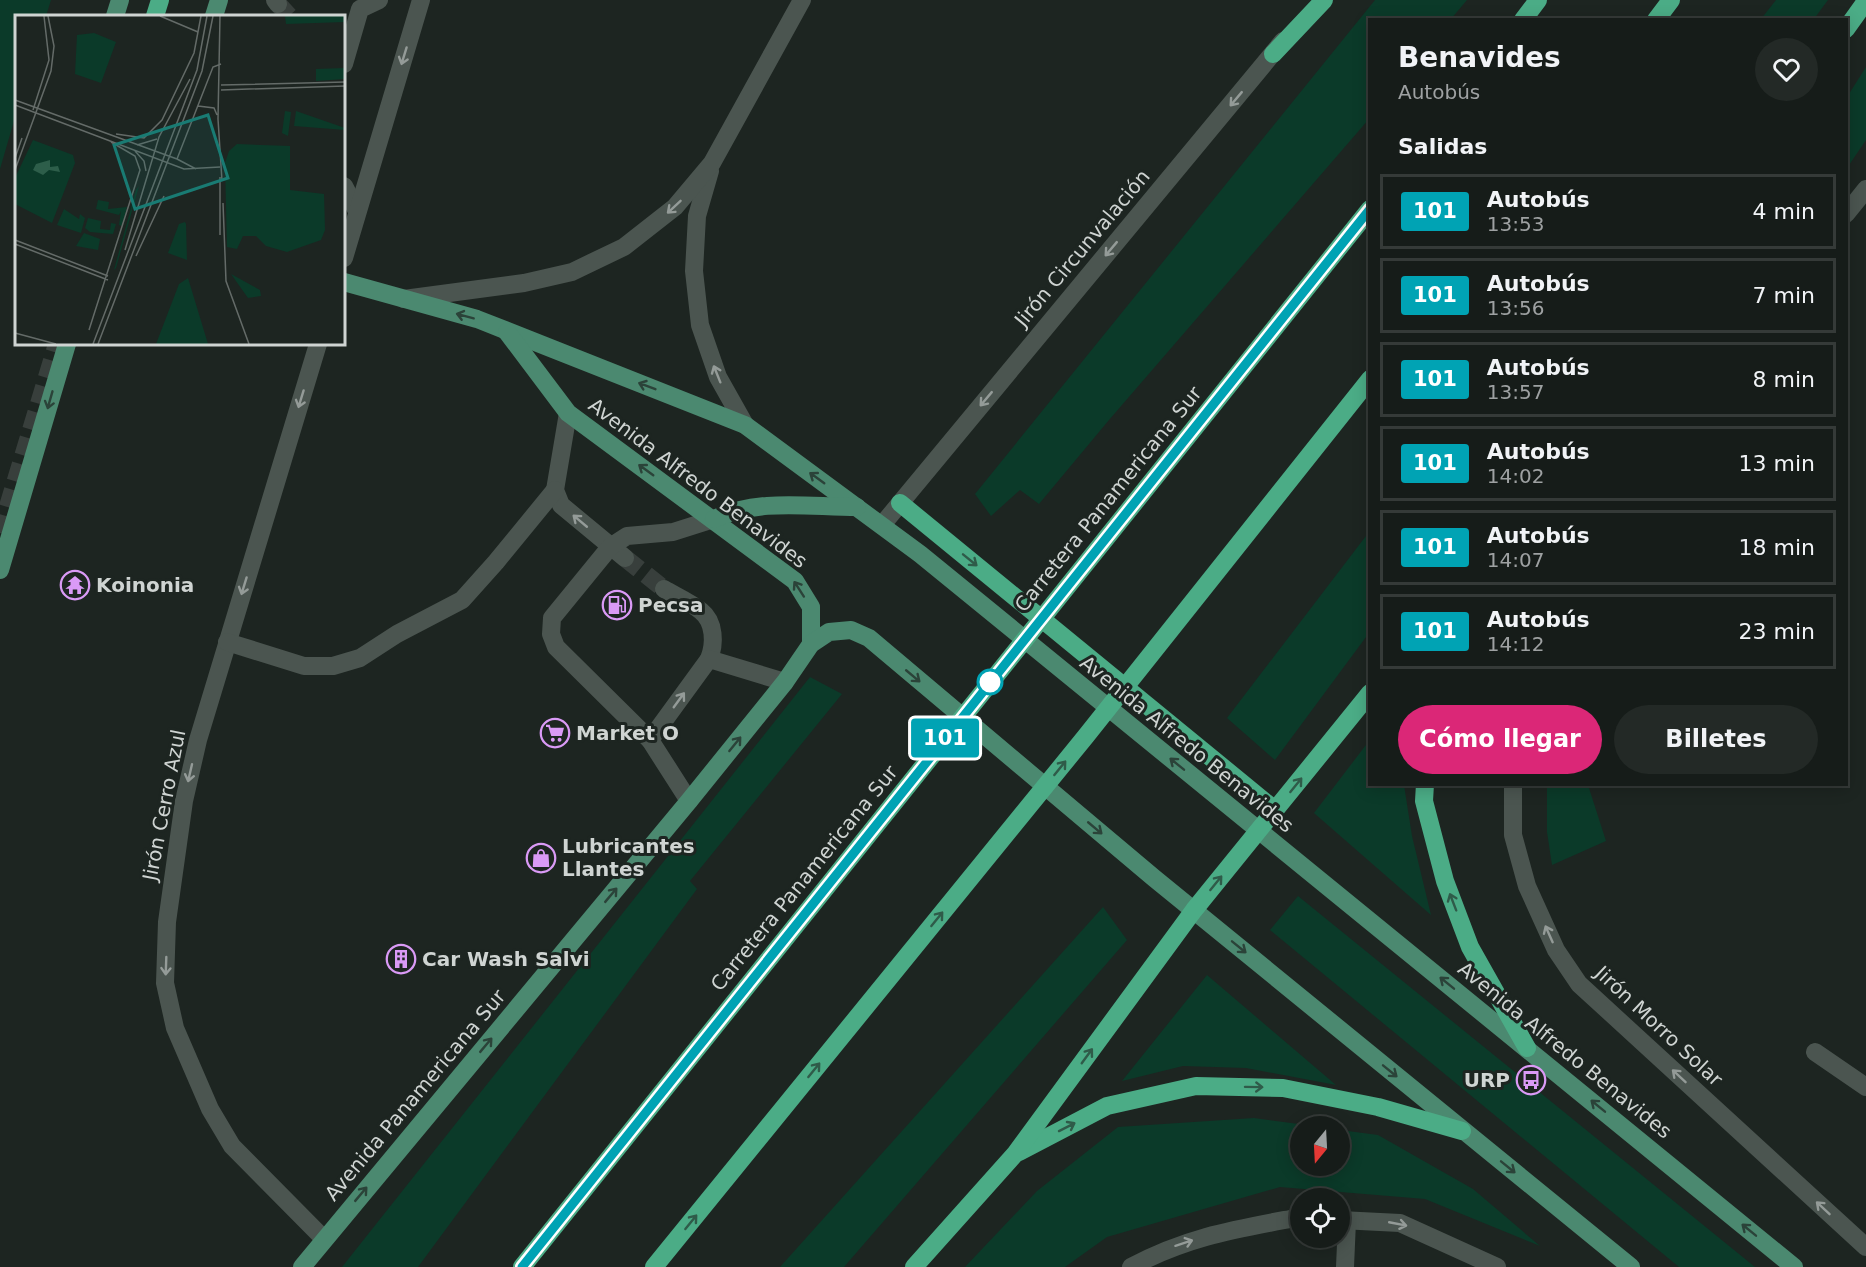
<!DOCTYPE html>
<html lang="es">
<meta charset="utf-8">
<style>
:root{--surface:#161c19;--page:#232926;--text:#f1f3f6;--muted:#9ea1a2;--line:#353a38;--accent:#db2777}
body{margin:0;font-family:"DejaVu Sans",sans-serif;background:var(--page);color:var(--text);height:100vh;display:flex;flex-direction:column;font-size:22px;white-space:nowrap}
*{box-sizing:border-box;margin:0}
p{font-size:20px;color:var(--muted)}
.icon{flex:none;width:33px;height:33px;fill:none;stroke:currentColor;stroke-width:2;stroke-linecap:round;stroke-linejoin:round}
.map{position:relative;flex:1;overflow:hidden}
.sheet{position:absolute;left:1368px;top:18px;width:480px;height:768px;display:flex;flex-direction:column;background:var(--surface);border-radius:0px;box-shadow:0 3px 15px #0003,0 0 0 2px var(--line)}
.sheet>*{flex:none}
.badge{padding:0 12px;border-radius:4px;font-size:21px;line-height:39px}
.needle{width:39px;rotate:198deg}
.tools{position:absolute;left:1290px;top:1116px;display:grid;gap:12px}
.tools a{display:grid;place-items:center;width:60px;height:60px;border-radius:50%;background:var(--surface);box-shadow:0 3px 15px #0003,0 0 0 2px var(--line);font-size:30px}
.map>.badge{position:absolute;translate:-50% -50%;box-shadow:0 0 0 3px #fff}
h2{padding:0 30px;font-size:22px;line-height:54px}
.round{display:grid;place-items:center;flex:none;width:63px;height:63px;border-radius:32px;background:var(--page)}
.overview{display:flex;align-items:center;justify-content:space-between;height:102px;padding:0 30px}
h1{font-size:28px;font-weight:700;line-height:45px}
.cta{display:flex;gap:12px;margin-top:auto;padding:12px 30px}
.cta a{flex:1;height:69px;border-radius:36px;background:var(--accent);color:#fff;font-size:24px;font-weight:700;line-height:69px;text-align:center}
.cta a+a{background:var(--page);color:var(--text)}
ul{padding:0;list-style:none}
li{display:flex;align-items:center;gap:18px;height:75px;margin:0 12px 9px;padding:0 18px;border:3px solid var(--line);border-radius:0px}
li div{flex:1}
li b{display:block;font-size:22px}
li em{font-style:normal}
li .badge{min-width:66px;font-weight:700;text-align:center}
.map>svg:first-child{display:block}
.green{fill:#0b3a29}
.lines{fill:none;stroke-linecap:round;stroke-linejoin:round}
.minor-tunnel{stroke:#383f3c;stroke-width:18;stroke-dasharray:18 9;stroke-linecap:butt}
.highway-tunnel{stroke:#383f3c;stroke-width:18;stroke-dasharray:18 9;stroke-linecap:butt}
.minor{stroke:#4b5550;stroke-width:18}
.major{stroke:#4b8970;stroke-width:18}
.highway{stroke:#4bac86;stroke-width:18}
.oneway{stroke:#949b98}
.oneway2{stroke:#2b4339}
.oneway3{stroke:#2f5b49}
.line-casing{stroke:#fff;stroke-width:14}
.line{stroke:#00a3b4;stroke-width:9}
.stop-dot{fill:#fff;stroke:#00a3b4;stroke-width:3}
.labels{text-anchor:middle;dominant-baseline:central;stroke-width:6;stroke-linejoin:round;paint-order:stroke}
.street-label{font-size:20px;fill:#cfd4d2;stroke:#1d2521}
.poi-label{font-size:20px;font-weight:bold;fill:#cfd4d2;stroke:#1d2521;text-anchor:start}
.inset-road{fill:none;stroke:#646b68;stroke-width:1.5}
.view{fill:#197b73;fill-opacity:0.15;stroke:#197b73;stroke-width:3}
.inset-edge{fill:none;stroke:#cfd4d2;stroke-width:3}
</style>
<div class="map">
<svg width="1866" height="1267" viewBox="0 0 1866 1267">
<rect width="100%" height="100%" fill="#1d2521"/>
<g class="green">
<polygon points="0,0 51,0 46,16 16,16 16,114 0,169"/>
<polygon points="1375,0 1467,0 1451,19 1370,20 1369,119 1109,420 1039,504 1020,490 991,516 975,494"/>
<polygon points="1776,0 1828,0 1814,19 1761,19"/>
<polygon points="1866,67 1866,140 1847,168 1847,97"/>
<polygon points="1369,532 1369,633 1275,760 1227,718"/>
<polygon points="810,677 842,694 690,881 697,889 418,1267 342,1267"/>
<polygon points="1369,741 1370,784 1404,785 1412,836 1431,915 1314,813"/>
<polygon points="1547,785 1588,785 1606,841 1552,865 1547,832"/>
<polygon points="1298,896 1755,1267 1679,1267 1270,930"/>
<polygon points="1103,907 1127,940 844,1267 780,1267"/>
<polygon points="1207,975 1336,1085 1246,1068 1183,1066 1122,1081"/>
<polygon points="1254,1118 1314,1126 1300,1126 1300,1166 1340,1166 1340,1130 1378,1135 1473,1189 1540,1246 1425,1199 1280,1187 1107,1237 1065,1267 965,1267 1037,1191 1118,1127"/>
</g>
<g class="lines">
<g class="minor-tunnel">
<polyline points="278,4 289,16"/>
<polyline points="625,558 664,589"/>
</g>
<polyline class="highway-tunnel" points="0,533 57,344"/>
<g class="minor">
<polyline points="275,0 278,4"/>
<polyline points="344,64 360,9 379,0"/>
<polyline points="710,171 697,216 694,271 700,325 718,377 745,425"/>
<polyline points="344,186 357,211"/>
<polyline points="1846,214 1866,189"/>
<polyline points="344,258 421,0"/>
<polyline points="404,299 524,283 572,272 624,247 675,207 712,163 802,0"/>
<polyline points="318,344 198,740 184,801 167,922 165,983 175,1028 210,1109 232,1146 324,1239"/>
<polyline points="568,413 555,490 561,505 625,558"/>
<polyline points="882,525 1283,41"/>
<path d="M664,589C676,596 690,602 701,611C715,622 715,644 709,659"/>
<polyline points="227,642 304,666 333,666 360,658 397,634 462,600 496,562 555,490"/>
<polyline points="650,740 556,647 551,634 552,618 610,547 627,536 673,532 714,519"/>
<polyline points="1513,784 1513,835 1527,886 1556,950 1579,984 1866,1247"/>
<polyline points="689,801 650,740 709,659 785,682"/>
<polyline points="1815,1052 1866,1087"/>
<polyline points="1340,1220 1400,1223 1497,1267"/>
<path d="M1131,1267C1185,1238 1231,1230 1290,1219H1300"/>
<polyline points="1345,1267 1347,1221"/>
</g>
<g class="major">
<polyline points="115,16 120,0"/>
<polyline points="214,16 219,0"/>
<polyline points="344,282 477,319 745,425 920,554 1794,1267"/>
<polyline points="507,332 568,413 795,581 811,607 811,644"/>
<path d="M714,519C759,498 808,507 857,507"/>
<polyline points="0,570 67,344"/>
<polyline points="302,1267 689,801 785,682 811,644 829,632 851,630 869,638 1154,878 1631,1267"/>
</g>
<g class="highway">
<polyline points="155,16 160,0"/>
<polyline points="1523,20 1538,0"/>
<polyline points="1656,20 1671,0"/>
<polyline points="1846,29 1866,1"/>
<polyline points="1273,54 1324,0"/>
<polyline points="900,503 1275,810"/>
<polyline points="1425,784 1424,801 1445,881 1470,947 1527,1048"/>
<polyline points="1019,1152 1107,1106 1196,1086 1283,1088 1378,1107 1462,1131"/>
<polyline points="522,1267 1370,209"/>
<polyline points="654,1267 1086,736 1370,379"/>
<polyline points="914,1267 1015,1154 1194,910 1370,693"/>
</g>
</g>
<defs><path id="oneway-shaft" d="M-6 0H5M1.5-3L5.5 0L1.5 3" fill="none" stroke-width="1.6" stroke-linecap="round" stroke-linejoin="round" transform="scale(1.5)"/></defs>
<g class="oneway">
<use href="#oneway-shaft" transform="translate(404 56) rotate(107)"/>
<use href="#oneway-shaft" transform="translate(1236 99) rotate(130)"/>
<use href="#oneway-shaft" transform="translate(674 207) rotate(137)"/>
<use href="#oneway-shaft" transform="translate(1111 249) rotate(130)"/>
<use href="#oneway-shaft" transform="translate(717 374) rotate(-112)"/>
<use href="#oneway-shaft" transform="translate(301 399) rotate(107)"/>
<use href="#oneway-shaft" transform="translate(986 399) rotate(130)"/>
<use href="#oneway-shaft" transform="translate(580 521) rotate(-140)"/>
<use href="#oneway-shaft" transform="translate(244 586) rotate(107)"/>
<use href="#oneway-shaft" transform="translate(679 700) rotate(-54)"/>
<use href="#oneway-shaft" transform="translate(190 773) rotate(103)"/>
<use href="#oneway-shaft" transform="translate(1549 934) rotate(-114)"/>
<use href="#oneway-shaft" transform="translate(166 966) rotate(92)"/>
<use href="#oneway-shaft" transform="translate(1679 1076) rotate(-137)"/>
<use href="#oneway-shaft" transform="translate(1823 1208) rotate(-137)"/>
<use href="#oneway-shaft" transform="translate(1398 1224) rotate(11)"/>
<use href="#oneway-shaft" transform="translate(1184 1243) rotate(-18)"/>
</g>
<g class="oneway2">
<use href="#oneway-shaft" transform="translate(465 316) rotate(-165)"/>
<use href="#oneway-shaft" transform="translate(647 386) rotate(-159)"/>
<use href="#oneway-shaft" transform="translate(50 400) rotate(106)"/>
<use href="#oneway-shaft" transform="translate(646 470) rotate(-144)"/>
<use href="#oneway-shaft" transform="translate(817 478) rotate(-144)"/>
<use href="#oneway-shaft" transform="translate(799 589) rotate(-123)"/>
<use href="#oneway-shaft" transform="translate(913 676) rotate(40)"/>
<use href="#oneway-shaft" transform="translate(735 744) rotate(-51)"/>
<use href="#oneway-shaft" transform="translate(1177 764) rotate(-141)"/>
<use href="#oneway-shaft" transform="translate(1095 828) rotate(40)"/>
<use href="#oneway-shaft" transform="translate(611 895) rotate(-50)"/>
<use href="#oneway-shaft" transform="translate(1239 947) rotate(39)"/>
<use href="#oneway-shaft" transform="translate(1447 983) rotate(-141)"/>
<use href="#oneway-shaft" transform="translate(486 1045) rotate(-50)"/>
<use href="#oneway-shaft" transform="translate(1390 1071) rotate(39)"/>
<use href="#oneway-shaft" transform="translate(1598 1106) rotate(-141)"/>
<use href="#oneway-shaft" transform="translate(1508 1167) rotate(39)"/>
<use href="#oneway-shaft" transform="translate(361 1194) rotate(-50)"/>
<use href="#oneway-shaft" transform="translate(1749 1230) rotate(-141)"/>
</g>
<g class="oneway3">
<use href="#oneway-shaft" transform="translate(970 560) rotate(39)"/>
<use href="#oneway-shaft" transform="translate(1060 768) rotate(-51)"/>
<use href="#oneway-shaft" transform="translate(1296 785) rotate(-51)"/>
<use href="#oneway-shaft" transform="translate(1216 883) rotate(-51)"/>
<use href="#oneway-shaft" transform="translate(1453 902) rotate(-111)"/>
<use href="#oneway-shaft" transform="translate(937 919) rotate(-51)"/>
<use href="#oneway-shaft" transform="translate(1087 1056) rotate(-54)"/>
<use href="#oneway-shaft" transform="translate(814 1070) rotate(-51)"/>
<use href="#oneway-shaft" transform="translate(1254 1087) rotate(1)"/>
<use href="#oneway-shaft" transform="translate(1067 1127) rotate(-27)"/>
<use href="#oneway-shaft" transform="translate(691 1222) rotate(-51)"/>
</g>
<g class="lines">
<g class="line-casing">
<polyline id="line" points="522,1267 1370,209"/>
</g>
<use href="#line" class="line"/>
</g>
<defs>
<g id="temple-ring" transform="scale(1.5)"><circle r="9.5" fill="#1d2521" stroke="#da9af6" stroke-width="1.5"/><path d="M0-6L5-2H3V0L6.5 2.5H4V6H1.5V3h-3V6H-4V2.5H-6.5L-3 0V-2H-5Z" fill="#da9af6"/></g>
<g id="fuel-ring" transform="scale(1.5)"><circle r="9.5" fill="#1d2521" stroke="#da9af6" stroke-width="1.5"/><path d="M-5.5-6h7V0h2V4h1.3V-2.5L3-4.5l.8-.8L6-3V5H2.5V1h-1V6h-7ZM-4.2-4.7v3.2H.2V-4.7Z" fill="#da9af6"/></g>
<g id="supermarket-ring" transform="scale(1.5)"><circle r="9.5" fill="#1d2521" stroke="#da9af6" stroke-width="1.5"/><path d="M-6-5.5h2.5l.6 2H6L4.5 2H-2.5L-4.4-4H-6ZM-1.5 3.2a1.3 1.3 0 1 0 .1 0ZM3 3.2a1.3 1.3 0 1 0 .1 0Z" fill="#da9af6"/></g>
<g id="shop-ring" transform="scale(1.5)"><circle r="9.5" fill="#1d2521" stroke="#da9af6" stroke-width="1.5"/><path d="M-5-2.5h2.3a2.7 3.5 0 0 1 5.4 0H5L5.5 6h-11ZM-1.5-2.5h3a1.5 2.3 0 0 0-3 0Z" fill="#da9af6"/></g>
<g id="building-ring" transform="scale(1.5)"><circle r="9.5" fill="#1d2521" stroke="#da9af6" stroke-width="1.5"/><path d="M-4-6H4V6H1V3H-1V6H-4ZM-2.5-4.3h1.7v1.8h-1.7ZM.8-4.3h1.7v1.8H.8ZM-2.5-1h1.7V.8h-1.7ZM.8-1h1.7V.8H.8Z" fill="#da9af6"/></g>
<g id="bus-ring" transform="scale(1.5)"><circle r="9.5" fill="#1d2521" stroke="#da9af6" stroke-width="1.5"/><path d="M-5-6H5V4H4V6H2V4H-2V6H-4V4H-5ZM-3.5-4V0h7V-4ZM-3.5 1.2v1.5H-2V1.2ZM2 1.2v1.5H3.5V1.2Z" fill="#da9af6"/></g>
</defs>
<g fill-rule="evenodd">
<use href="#temple-ring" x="75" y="585"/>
<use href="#fuel-ring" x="617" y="605"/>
<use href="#supermarket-ring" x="555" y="733"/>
<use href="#shop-ring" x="541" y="858"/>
<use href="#building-ring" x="401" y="959"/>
<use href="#bus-ring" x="1531" y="1080"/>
</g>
<circle class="stop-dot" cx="990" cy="682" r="12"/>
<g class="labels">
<g class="street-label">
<text transform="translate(1082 248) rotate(-50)">Jirón Circunvalación</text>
<text transform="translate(698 483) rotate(37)">Avenida Alfredo Benavides</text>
<text transform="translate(1108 499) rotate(-51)">Carretera Panamericana Sur</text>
<text transform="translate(1187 744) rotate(39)">Avenida Alfredo Benavides</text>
<text transform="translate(164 805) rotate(-79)">Jirón Cerro Azul</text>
<text transform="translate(804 878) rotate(-51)">Carretera Panamericana Sur</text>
<text transform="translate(1659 1026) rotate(43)">Jirón Morro Solar</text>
<text transform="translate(1565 1050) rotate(39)">Avenida Alfredo Benavides</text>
<text transform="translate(415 1095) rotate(-50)">Avenida Panamericana Sur</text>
</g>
<g class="poi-label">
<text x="96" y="585">Koinonia</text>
<text x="638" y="605">Pecsa</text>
<text x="576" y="733">Market O</text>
<text x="562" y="846">Lubricantes<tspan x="562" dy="23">Llantes</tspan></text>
<text x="422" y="959">Car Wash Salvi</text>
<text x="1510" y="1080" text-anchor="end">URP</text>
</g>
</g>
<g transform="translate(15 15)">
<rect width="330" height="330" fill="#1d2521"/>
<path d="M270,1H330V7L271,9ZM79,18L101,27L86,68L60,59L62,20ZM330,53V64L301,66V54ZM270,96L276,97L273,121L267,118ZM281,96L330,113V115L279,111ZM18,125L58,140L60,148L37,208L0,189V163ZM222,129L275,131V175L309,179L310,215L306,225L272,237L251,231L241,221H228L222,234L212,232L210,148L214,136ZM124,171L101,253L99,255L121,175ZM83,185L94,187L93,194L112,192L107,211L104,210L106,196L104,200L81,194ZM49,194L64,204L65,199L70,203L66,218L42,210ZM73,203L86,206L85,214L95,215L96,208L101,209L98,219L75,217L70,213ZM170,207L171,209L172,245L153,238L164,209ZM69,218L85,224L83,235L61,231ZM216,259L245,275L246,281L233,283ZM173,263L193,329H141L164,269Z" fill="#0b3a29"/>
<path d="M35,145V152L43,151L45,157L34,155L28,160L18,155L21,149Z" fill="#2d5e4a"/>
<path class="inset-road" d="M145,1L183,17M205,1L203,104L207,166M206,70L330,67M206,75L330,71M0,85L162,144M0,90L169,154L205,152M183,91L199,93L202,100M18,95L34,45L29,1M101,119L129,123L147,105L179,38L186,1M122,130L142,124M120,136L129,146L131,156M0,143L7,123M162,144L198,52L206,49M162,144L181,154M0,155L36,56L39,31L33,1M205,162V220M208,188L211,266L234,329M0,225L93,261M0,229L93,265M110,235L144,122L175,64M121,241L149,181M74,315L125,155L120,141L96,127M0,318L41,329M78,329L182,55L192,1M83,329L187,56L198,1"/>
<path class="view" d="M193,100L213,163L120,194L99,130Z"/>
<rect width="330" height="330" class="inset-edge"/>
</g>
</svg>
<div class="tools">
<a><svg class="needle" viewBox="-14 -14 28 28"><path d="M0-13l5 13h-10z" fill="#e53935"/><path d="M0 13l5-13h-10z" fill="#9ea1a2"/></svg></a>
<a><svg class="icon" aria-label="locate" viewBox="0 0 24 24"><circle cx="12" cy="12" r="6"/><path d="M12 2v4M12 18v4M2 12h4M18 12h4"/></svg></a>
</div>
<b class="badge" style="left:945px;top:738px;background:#00a3b4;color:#fff">101</b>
<section class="sheet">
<div class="overview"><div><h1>Benavides</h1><p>Autobús</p></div><a class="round"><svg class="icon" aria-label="heart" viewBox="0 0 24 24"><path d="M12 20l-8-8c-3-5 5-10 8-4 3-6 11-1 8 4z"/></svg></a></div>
<h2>Salidas</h2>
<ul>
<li><span class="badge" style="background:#00a3b4;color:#fff">101</span><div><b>Autobús</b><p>13:53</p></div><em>4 min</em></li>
<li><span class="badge" style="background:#00a3b4;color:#fff">101</span><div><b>Autobús</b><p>13:56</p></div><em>7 min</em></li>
<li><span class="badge" style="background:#00a3b4;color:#fff">101</span><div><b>Autobús</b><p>13:57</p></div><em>8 min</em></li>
<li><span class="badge" style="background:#00a3b4;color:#fff">101</span><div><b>Autobús</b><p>14:02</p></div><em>13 min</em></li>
<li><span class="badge" style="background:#00a3b4;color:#fff">101</span><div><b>Autobús</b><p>14:07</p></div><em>18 min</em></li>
<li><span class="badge" style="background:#00a3b4;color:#fff">101</span><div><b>Autobús</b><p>14:12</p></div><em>23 min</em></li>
</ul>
<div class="cta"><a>Cómo llegar</a><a>Billetes</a></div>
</section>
</div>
